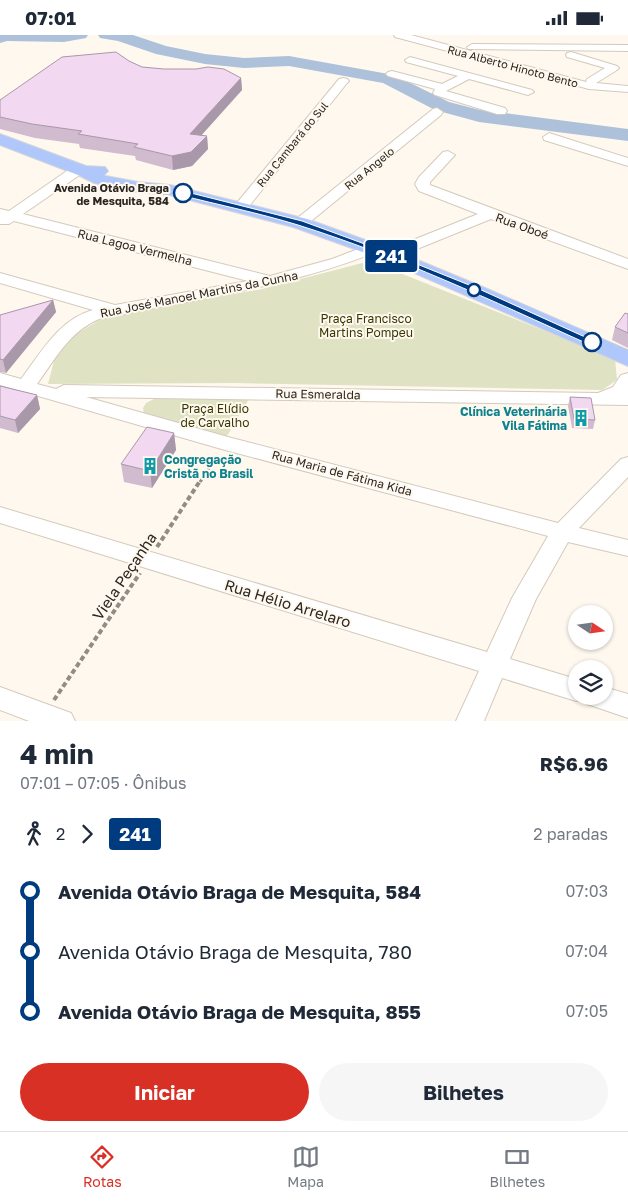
<!DOCTYPE html>
<html lang="pt">
<meta charset="utf-8">
<style>
:root{--surface:#fff;--page:#f6f6f7;--text:#1f2937;--muted:#747a83;--line:#e0e1e3;--accent:#d93025}
body{margin:0;font-family:"Golos Text",sans-serif;background:var(--page);color:var(--text);height:100vh;display:flex;flex-direction:column;font-size:19px;white-space:nowrap}
*{box-sizing:border-box;margin:0}
p{font-size:16px;color:var(--muted)}
.icon{flex:none;width:28px;height:28px;fill:none;stroke:currentColor;stroke-width:2;stroke-linecap:round;stroke-linejoin:round}
.map{position:relative;height:686px;overflow:hidden}
.sheet{display:flex;flex-direction:column;background:var(--surface);flex:1}
.sheet>*{flex:none}
.badge{padding:0 10px;border-radius:4px;font-size:18px;line-height:32px}
.needle{width:32px;rotate:103deg}
.buttons{position:absolute;left:568px;top:570px;display:grid;gap:10px}
.buttons a{display:grid;place-items:center;width:45px;height:45px;border-radius:50%;background:var(--surface);box-shadow:0 1px 4px #0004;font-size:25px}
.map>.badge{position:absolute;translate:-50% -50%;box-shadow:0 0 0 2px #fff}
.legs{display:flex;align-items:center;gap:8px;height:55px;padding:0 20px;font-size:16px}
.legs p{margin-inline-start:auto}
.summary{display:flex;align-items:center;justify-content:space-between;height:85px;padding:0 20px}
h1{font-size:28px;font-weight:700;line-height:38px}
.action{display:flex;gap:10px;margin-top:auto;padding:10px 20px}
.action a{flex:1;height:58px;border-radius:30px;background:var(--accent);color:#fff;font-size:20px;font-weight:700;line-height:58px;text-align:center}
.action a+a{background:var(--page);color:var(--text)}
ul{padding:0 20px;list-style:none}
li{display:flex;align-items:center;gap:18px;height:60px;font-size:19px}
li i{display:grid;place-items:center;width:8px;height:100%;margin:0 6px;background:currentColor}
li i::after{content:'';width:12px;height:12px;margin:-6px;border:4px solid;border-radius:50%;background:var(--surface)}
li p{margin-inline-start:auto}
li:first-child i{background:linear-gradient(#0000 50%,currentColor 0)}
li:last-child i{background:linear-gradient(currentColor 50%,#0000 0)}
.status{display:flex;justify-content:space-between;align-items:center;height:35px;padding:0 25px;background:var(--surface);direction:ltr}
.status svg{height:14px;fill:currentColor}
.dock{display:flex;justify-content:space-around;align-items:center;height:70px;border-top:1px solid var(--line);background:var(--surface);font-size:14px;color:var(--muted)}
.dock a{display:grid;justify-items:center;gap:2px}
.dock .current{color:var(--accent)}
.map>svg:first-child{display:block}
.green{fill:#dfe3c4}
.lines{fill:none;stroke-linecap:round;stroke-linejoin:round}
.river{fill:#aec1da;fill-rule:evenodd}
.minor-casing{stroke:#d4cabb;stroke-width:2}
.major-casing{stroke:#d9d8d7;stroke-width:2}
.path-far1{stroke:#918c84;stroke-width:3;stroke-dasharray:4 2.5;stroke-linecap:butt}
.path{stroke:#918c84;stroke-width:4;stroke-dasharray:5 3;stroke-linecap:butt}
.minor{fill:#fff;fill-rule:evenodd}
.major{fill:#afc7fb;fill-rule:evenodd}
.wall{fill:#d0bbcf}
.shaded-wall{fill:#a998a9}
.building{fill:#f2d9f1;stroke:#a998a9}
.line-1{fill:#003b80;stroke:#fff}
.stop-1-dot{fill:#fff;stroke:#003b80;stroke-width:2.5}
.labels{text-anchor:middle;dominant-baseline:central;stroke-width:4;stroke-linejoin:round;paint-order:stroke}
.far-street-label{font-size:11px;fill:#2a2620;stroke:#fff8ef}
.far-stop-label{font-size:11px;font-weight:bold;fill:#2a2620;stroke:#fff8ef;text-anchor:end}
.street-label{font-size:12px;fill:#2a2620;stroke:#fff8ef}
.park-label{font-size:12px;fill:#363801;stroke:#fff8ef}
.culture-label{font-size:12px;font-weight:bold;fill:#0d838f;stroke:#fff8ef;text-anchor:end}
.near-street-label{font-size:15px;fill:#2a2620;stroke:#fff8ef}
</style>
<div class="status"><b>07:01</b><svg viewBox="0 0 49 12"><path d="M0 12V9h3v3zM5 12V6h3v6zM10 12V3h3v9zM15 12V0h3v12zM26 1h20v11H26zM47 4h2v5h-2z"/></svg></div>
<div class="map">
<svg width="628" height="686" viewBox="0 0 628 686">
<rect width="100%" height="100%" fill="#fff8ef"/>
<g class="green">
<polygon points="370,226 615,324 617,345 602,355 234,348 48,349 54,326 71,302 103,283 262,254"/>
<polygon points="252,359 224,406 144,379 143,373 146,368 162,360"/>
</g>
<g class="lines">
<g class="river">
<polygon points="0,0 88,0 86,3 64,7 7,6 0,8"/>
<polygon points="98,0 133,0 166,11 205,19 244,23 289,21 394,40 449,67 480,75 628,94 628,106 479,87 435,75 383,48 289,31 244,33 205,29 156,19 118,6 100,3"/>
</g>
<g class="minor-casing">
<g id="minor">
<polygon points="394,0 411,0 586,47 587,44 605,33 567,22 566,20 567,18 571,17 617,31 619,33 617,35 596,48 628,51 628,57 589,54 395,2"/>
<polygon points="472,9 628,10 628,16 468,14 467,12"/>
<polygon points="410,22 532,55 534,57 528,60 469,44 446,56 505,73 507,76 505,79 497,79 435,60 433,58 435,54 388,41 386,39 388,37 392,36 442,49 458,41 406,27 405,25"/>
<polygon points="343,43 347,44 349,46 347,48 246,175 236,175 234,172 236,169 339,44"/>
<polygon points="437,73 443,77 441,80 305,191 295,191 293,188 295,185 433,74"/>
<polygon points="549,98 628,123 628,131 544,105 543,102"/>
<polygon points="448,116 455,120 430,147 430,150 628,224 628,234 491,184 395,223 383,223 381,220 383,217 478,179 419,156 415,149 419,142 443,117"/>
<path d="M79,130L84,131L86,134L84,137L23,179L270,241L332,224L366,211H376L379,214L376,217C287,253 193,264 99,284C69,297 56,323 37,349L56,354L64,350L598,358L613,352L621,340L628,338V370L86,362L228,402L558,488L621,424L628,422V442L579,493L628,505V521L568,507L536,564L510,624L576,644V661H604V652L628,659V683L587,669L584,664L576,666L502,643L484,686H456L479,636L0,488V472L487,617L512,563L548,501L218,413L0,350V338L21,344C41,318 59,284 93,275L0,248V238L115,270L248,246L14,186L9,189H0V174L9,176L74,131Z"/>
<polygon points="0,652 71,678 75,686 29,686 0,675"/>
</g>
</g>
<g class="major-casing">
<polygon id="major" points="0,99 86,131 105,132 108,136 104,140 106,141 138,147 170,150 307,184 396,216 483,252 628,315 628,331 382,224 293,192 170,160 125,156 94,148 78,140 0,110"/>
</g>
<polyline class="path-far1" points="200,447 217,421"/>
<g class="path">
<polyline points="157,512 200,446"/>
<polyline points="54,665 140,538"/>
</g>
<use href="#minor" class="minor"/>
<use href="#major" class="major"/>
</g>
<g class="wall">
<polygon points="129,26 142,32 241,43 242,55 201,100 207,101 208,114 192,131 173,135 136,125 135,121 80,113 79,109 35,103 0,94 0,65"/>
<polygon points="53,265 56,277 6,338 0,337 0,280"/>
<polygon points="628,279 628,313 612,305 615,292"/>
<polygon points="0,351 37,360 40,374 18,398 0,393"/>
<polygon points="570,362 595,385 593,394 572,393 568,371"/>
<polygon points="174,398 176,415 152,453 124,447 121,429"/>
</g>
<g class="shaded-wall">
<polygon points="241,43 242,55 191,112 190,99"/>
<polygon points="207,101 208,114 192,131 173,135 172,121"/>
<polygon points="53,265 56,277 6,338 3,325"/>
<polygon points="37,360 40,374 18,398 15,385"/>
<polygon points="174,398 176,415 152,453 150,436"/>
</g>
<g class="building">
<polygon points="116,17 129,26 142,32 164,34 196,34 208,32 224,34 241,43 190,99 207,101 191,117 172,121 134,112 138,109 78,99 82,96 32,89 0,82 0,65 62,22"/>
<polygon points="53,265 3,325 0,324 0,280"/>
<polygon points="625,278 628,279 628,298 615,292"/>
<polygon points="0,351 37,360 15,385 0,381"/>
<polygon points="570,362 591,363 595,385 574,384"/>
<polygon points="147,392 174,398 150,436 121,429"/>
</g>
<path class="line-1" d="M183,156L302,186L392,219L479,254L596,307L592,310L588,309C493,266 397,221 298,190C259,178 219,170 180,160V157Z"/>
<defs>
<g id="building-bare" transform="scale(1.35)"><path d="M-4-6H4V6H1V3H-1V6H-4ZM-2.5-4.3h1.7v1.8h-1.7ZM.8-4.3h1.7v1.8H.8ZM-2.5-1h1.7V.8h-1.7ZM.8-1h1.7V.8H.8Z" fill="#0f9aa8" stroke="#fff8ef" stroke-width="2.5" paint-order="stroke"/></g>
</defs>
<g fill-rule="evenodd">
<use href="#building-bare" x="581" y="383"/>
<use href="#building-bare" x="150" y="431"/>
</g>
<g class="stop-1-dot">
<circle cx="183" cy="158" r="9"/>
<circle cx="474" cy="255" r="6"/>
<circle cx="592" cy="307" r="9"/>
</g>
<g class="labels">
<g class="far-street-label">
<text transform="translate(513 31) rotate(15)">Rua Alberto Hinoto Bento</text>
<text transform="translate(292 109) rotate(-51)">Rua Cambará do Sul</text>
<text transform="translate(369 133) rotate(-39)">Rua Angelo</text>
</g>
<g class="far-stop-label">
<text x="169" y="152">Avenida Otávio Braga<tspan x="169" dy="13">de Mesquita, 584</tspan></text>
</g>
<g class="street-label">
<text transform="translate(522 191) rotate(20)">Rua Oboé</text>
<text transform="translate(135 212) rotate(14)">Rua Lagoa Vermelha</text>
<text transform="translate(199 259) rotate(-11)">Rua José Manoel Martins da Cunha</text>
<text transform="translate(318 359) rotate(1)">Rua Esmeralda</text>
<text transform="translate(342 438) rotate(15)">Rua Maria de Fátima Kida</text>
</g>
<g class="park-label">
<text x="366" y="283">Praça Francisco<tspan x="366" dy="14">Martins Pompeu</tspan></text>
<text x="215" y="373">Praça Elídio<tspan x="215" dy="14">de Carvalho</tspan></text>
</g>
<g class="culture-label">
<text x="567" y="376">Clínica Veterinária<tspan x="567" dy="14">Vila Fátima</tspan></text>
<text x="164" y="424" text-anchor="start">Congregação<tspan x="164" dy="14">Cristã no Brasil</tspan></text>
</g>
<g class="near-street-label">
<text transform="translate(124 541) rotate(-56)">Viela Peçanha</text>
<text transform="translate(288 568) rotate(17)">Rua Hélio Arrelaro</text>
</g>
</g>
</svg>
<div class="buttons">
<a><svg class="needle" viewBox="-14 -14 28 28"><path d="M0-13l5 13h-10z" fill="#e53935"/><path d="M0 13l5-13h-10z" fill="#747a83"/></svg></a>
<a><svg class="icon" aria-label="layers" viewBox="0 0 24 24"><path d="M12 4l9 5-9 5-9-5zM3 14l9 5 9-5"/></svg></a>
</div>
<b class="badge" style="left:391px;top:221px;background:#003b80;color:#fff">241</b>
</div>
<section class="sheet">
<div class="summary"><div><h1>4 min</h1><p>07:01 – 07:05 · Ônibus</p></div><b>R$6.96</b></div>
<div class="legs"><svg class="icon" aria-label="walk" viewBox="0 0 24 24"><circle cx="13" cy="4" r="2"/><path d="M13 8l-2 6 4 7M11 14l-3 7M7 12l3-4h3l4 4"/></svg>2<svg class="icon" aria-label="forward" viewBox="0 0 24 24"><path d="M9 5l7 7-7 7"/></svg><b class="badge" style="background:#003b80;color:#fff">241</b><p>2 paradas</p></div>
<ul>
<li><i style="color:#003b80"></i><b>Avenida Otávio Braga de Mesquita, 584</b><p>07:03</p></li>
<li><i style="color:#003b80"></i><span>Avenida Otávio Braga de Mesquita, 780</span><p>07:04</p></li>
<li><i style="color:#003b80"></i><b>Avenida Otávio Braga de Mesquita, 855</b><p>07:05</p></li>
</ul>
<div class="action"><a>Iniciar</a><a>Bilhetes</a></div>
</section>
<nav class="dock">
<a class="current"><svg class="icon" aria-label="directions" viewBox="0 0 24 24"><path d="M12 3l9 9-9 9-9-9zM9 14v-3h6M13 9l2 2-2 2"/></svg>Rotas</a>
<a><svg class="icon" aria-label="map" viewBox="0 0 24 24"><path d="M3 6l6-2 6 2 6-2v14l-6 2-6-2-6 2zM9 4v14M15 6v14"/></svg>Mapa</a>
<a><svg class="icon" aria-label="tickets" viewBox="0 0 24 24"><path d="M3 7h18v10H3zM15 7v10"/></svg>Bilhetes</a>
</nav>
